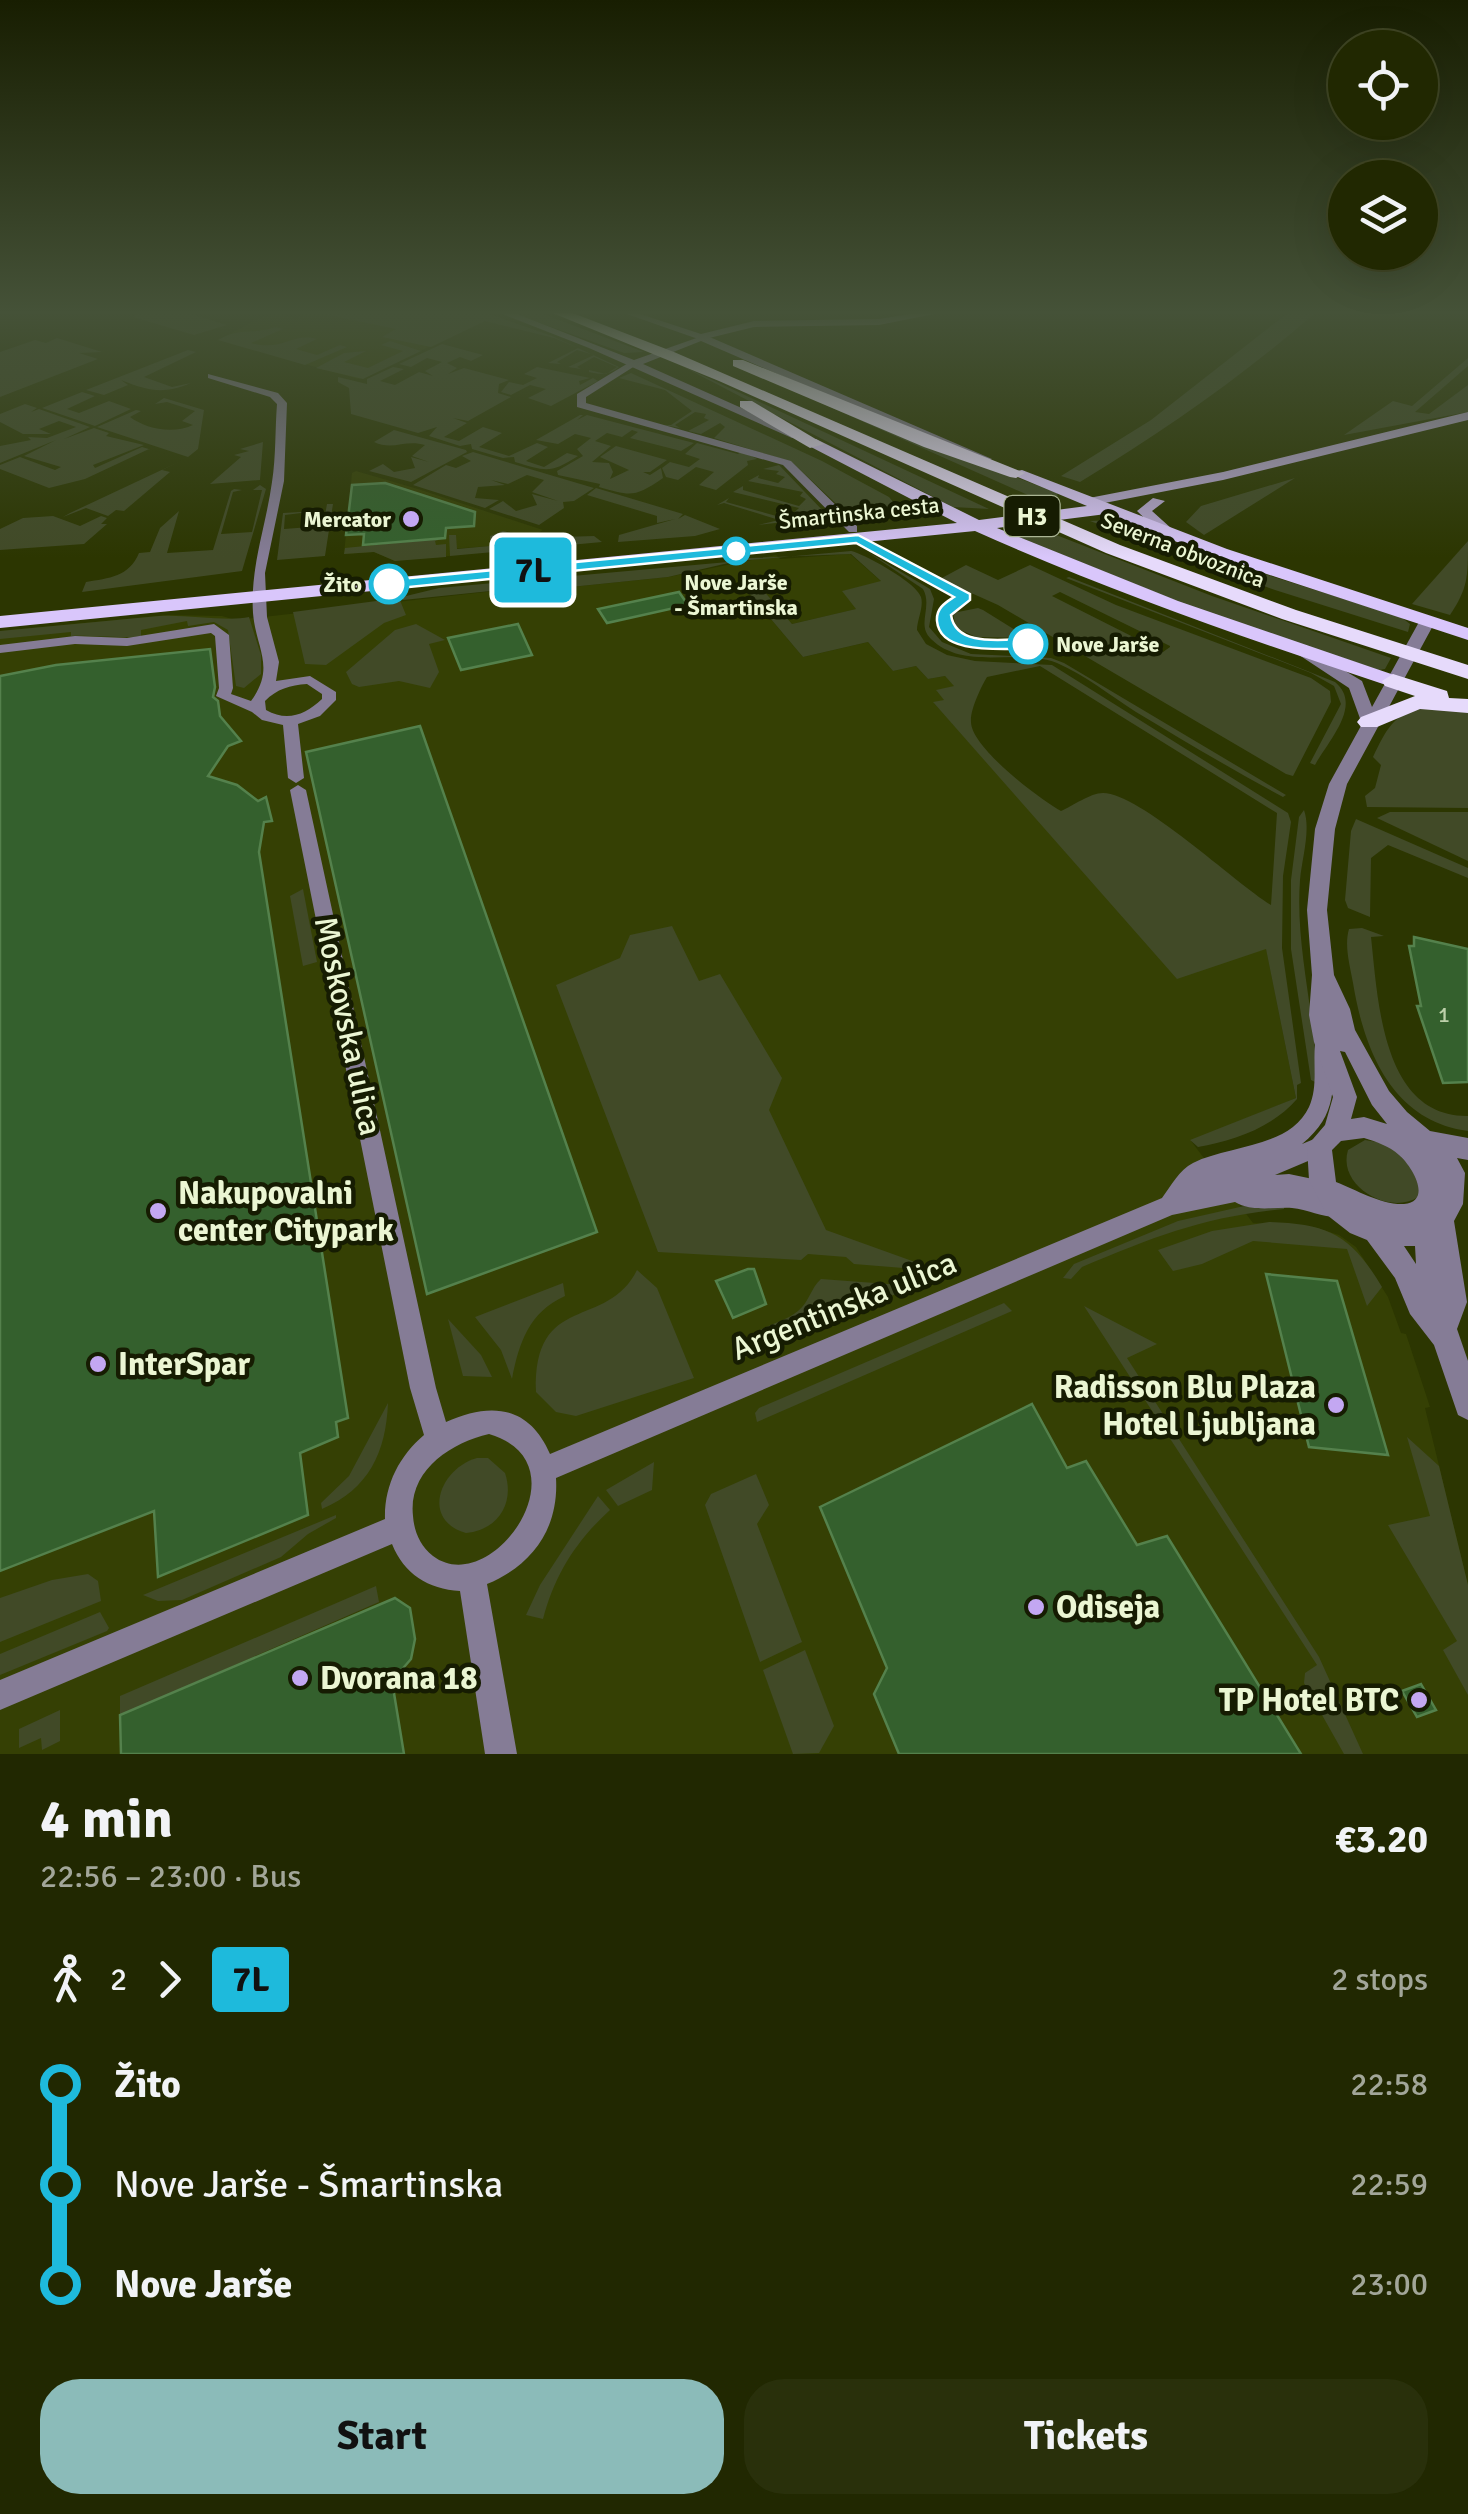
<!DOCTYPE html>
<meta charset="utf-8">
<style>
:root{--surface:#212801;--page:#29300b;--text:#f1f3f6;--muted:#a2a699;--line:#3e4423;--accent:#8bbbb9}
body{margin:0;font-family:Signika,sans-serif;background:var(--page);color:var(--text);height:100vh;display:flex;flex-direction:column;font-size:38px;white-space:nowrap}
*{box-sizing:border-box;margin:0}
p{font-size:32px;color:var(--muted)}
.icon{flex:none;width:55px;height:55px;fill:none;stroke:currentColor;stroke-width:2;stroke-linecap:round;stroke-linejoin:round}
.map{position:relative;height:1754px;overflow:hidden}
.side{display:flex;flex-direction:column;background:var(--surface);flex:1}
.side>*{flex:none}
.badge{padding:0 20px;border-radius:8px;font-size:35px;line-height:65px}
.tools{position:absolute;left:1328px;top:30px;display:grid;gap:20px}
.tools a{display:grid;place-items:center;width:110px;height:110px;border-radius:50%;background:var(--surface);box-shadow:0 10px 40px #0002,0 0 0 2px var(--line);font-size:50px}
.map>.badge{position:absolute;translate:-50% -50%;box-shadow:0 0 0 5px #fff}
.legs{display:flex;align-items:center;gap:15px;height:110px;padding:0 40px;font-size:32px}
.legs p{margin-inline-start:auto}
.head{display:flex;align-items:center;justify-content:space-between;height:170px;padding:0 40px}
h1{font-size:55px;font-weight:800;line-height:75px}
.button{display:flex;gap:20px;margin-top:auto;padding:20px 40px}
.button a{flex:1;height:115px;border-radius:40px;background:var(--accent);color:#111;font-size:40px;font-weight:800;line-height:115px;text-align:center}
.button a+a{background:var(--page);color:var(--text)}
ul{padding:0 40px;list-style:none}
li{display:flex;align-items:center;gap:35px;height:100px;font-size:38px}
li i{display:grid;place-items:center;width:15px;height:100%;margin:0 12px;background:currentColor}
li i::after{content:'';width:25px;height:25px;margin:-12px;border:8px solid;border-radius:50%;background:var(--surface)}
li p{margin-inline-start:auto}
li:first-child i{background:linear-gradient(#0000 50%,currentColor 0)}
li:last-child i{background:linear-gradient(currentColor 50%,#0000 0)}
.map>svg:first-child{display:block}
.built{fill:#354004}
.green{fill:#414a27;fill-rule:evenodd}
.building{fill:#34602d;stroke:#54814c;stroke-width:2.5}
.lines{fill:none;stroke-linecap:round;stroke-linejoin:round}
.minor{fill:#857c96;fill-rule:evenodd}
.tertiary{fill:#857c96;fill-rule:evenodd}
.secondary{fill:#b4a5cf;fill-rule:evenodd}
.primary{fill:#d9c6fb;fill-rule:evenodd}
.trunk{fill:#e6dafb;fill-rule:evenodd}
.line-1{fill:#1ebadc;stroke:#fff;stroke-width:2.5}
.poi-dot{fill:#c3a7f2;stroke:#161c02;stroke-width:4}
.stop-1-dot{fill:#fff;stroke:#1ebadc;stroke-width:5}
.labels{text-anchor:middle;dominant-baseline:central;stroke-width:9;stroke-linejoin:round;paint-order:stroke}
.far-street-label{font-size:22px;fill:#ebf6d3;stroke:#161c02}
.far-poi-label{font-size:22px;font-weight:bold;fill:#ebf6d3;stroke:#161c02;text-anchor:end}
.far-stop-label{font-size:22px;font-weight:bold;fill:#ebf6d3;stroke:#161c02}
.number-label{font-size:22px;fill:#bdd0aa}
.shield{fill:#161c02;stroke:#abb594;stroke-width:2.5}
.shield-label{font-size:25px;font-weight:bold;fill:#ebf6d3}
.near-street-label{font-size:32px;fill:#ebf6d3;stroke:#161c02}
.near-poi-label{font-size:32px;font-weight:bold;fill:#ebf6d3;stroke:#161c02;text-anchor:start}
</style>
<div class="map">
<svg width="1468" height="1754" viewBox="0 0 1468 1754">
<rect width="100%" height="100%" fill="#2c3601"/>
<g class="built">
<polygon points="310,312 474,312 492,318 359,379 218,340 260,318 278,314 296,318"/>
<polygon points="356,471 418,489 543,530 530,538 507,531 491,546 450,549 450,556 395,561 374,552 344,554 352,473"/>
<polygon points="850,554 882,582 843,591 857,609 792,624 757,583 743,586 803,657 868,642 893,671 916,666 928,679 945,676 955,686 937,691 945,700 934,703 1069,853 1266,948 1296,1098 1191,1141 1253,1223 1314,1227 1339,1235 1356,1247 1388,1297 1401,1333 1406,1334 1430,1407 1425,1408 1468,1585 1468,1754 0,1754 0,631 168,615 222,616 236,620 549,585 552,589 668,577 776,555 780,559"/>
</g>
<g class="green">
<polygon points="138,312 185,312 227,325 194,335 133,317"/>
<path d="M314,312H484L552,336L619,367C609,375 601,375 589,372V370L606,374L617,367L594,357L577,367L581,369L568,367L594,355L577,350L557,362L561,364L548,363L578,348L554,338L485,321L431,347L382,337L396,329Z"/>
<polygon points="510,312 538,312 644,352 624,353"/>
<path d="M1289,312H1316C1242,377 1164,431 1080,482L1061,476L1151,420Z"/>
<path d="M275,327L283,329L251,343C283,352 291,332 317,339L296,349L317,355L340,345L347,347L305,365L218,340C240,327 255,335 275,327Z"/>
<polygon points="57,338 102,352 79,353 98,359 0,397 0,352 35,340 46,343"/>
<polygon points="390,341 421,351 363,379 316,368 344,353 366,351 344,362 368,368 403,351 381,345"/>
<path d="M442,344L483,355L471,361L460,357L447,363L457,368L448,374L464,368L509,380L499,384L498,393L511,397L468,421L453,418L467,423L444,437L459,441L483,427L502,433L479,447L509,456L537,443L548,447L526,461L544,467L567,453L578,456C550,474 546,471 515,462L514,457L503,458L472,449L471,444L460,446L429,436L437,427L418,433L351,414L349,388L338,382V377L367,384V379L393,367L404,369L380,381L395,385L419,372L433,376L425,371L442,362L427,358L411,367L399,364Z"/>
<path d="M188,350L196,352L144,377L172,387L191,383C164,394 151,392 121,380L128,385L104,395L86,390Z"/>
<polygon points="1468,358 1468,366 1415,412 1429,414 1468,385 1468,412 1344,435 1393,401 1412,406"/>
<polygon points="676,363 989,509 953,507"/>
<polygon points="537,367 590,378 579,381 580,385 593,378 598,381 551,406 528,398 546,389 530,385 511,395 501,392 509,382 523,385 537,378 524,374"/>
<polygon points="631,373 822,461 889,497 899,509 892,513 848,515 792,462 714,438 725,427 720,423 701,434 688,431 709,420 704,418 706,414 695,412 675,425 680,428 664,425 671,425 692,411 665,390 619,378"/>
<polygon points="82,392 95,396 67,409 79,413 109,401 131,409 95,426 42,408"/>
<polygon points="801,394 1057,493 1058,498 1039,500"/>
<path d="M164,398L204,410L198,449L188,457L97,427L136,410L141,411L130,417C145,428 171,435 193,425L182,421L195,411L167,402L155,404Z"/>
<polygon points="25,404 37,408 31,412 39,409 90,427 64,439 94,428 109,433 106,436 144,445 93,465 95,468 142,447 166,454 149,449 85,479 49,488 0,469 0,465 20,457 55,470 61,467 24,456 56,440 0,463 0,446 31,440 28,437 47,438 76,427 59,421 39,429 51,434 23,434 0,422 0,414"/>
<path d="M580,415H583L577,420L587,415L694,443L681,451L630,438L638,432L632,430L622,437L607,433L595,441L611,446L592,462L609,463L613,472L610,479L629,470L600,457L616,446L667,460L650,472H643L650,475L661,468L663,478C634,498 631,496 599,487L600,484L558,475L557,471L583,456L577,449L591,438L575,434L558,444L536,440Z"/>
<path d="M394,430L466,450L467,452L411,482L369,471L383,464L394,472L415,468L411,457L429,462L412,456L425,445C405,439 393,451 374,442Z"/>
<polygon points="263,442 260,480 210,484 241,457 234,455 249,451 240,449"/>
<polygon points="697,443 738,454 742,451 757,459 747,461 748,465 716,490 699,485 714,472 696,467 678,480 666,477 662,468 670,462 689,467 700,459 685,454"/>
<polygon points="473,452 594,488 574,501 563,502 564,508 539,525 489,509 503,501 516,511 537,505 532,494 558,501 532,492 544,480 527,475 508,484 491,480 505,485 478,487 475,498 499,500 485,508 413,485 446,465 456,468 471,461 462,456"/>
<polygon points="185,459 162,470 170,472 124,511 116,510 108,516 86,508 63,517 70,513"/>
<polygon points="779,465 827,515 803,520 802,512 808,506 793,521 758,525 779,520 724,503 717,505 729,498 726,502 787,519 799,508 733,492 743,486 743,490 799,506 806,499 800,496 803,492 748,481 759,475 758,478 778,483 785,477 776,474 779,471 763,469"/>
<polygon points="1295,478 1204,535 1186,522 1201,506"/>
<path d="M260,485L266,489L242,571L82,592L86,582C109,578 129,577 139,553L150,552L160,528L179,511L167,553L213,550L231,491L234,489L242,490L233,492L221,534L252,532L262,490H253Z"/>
<polygon points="596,488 683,514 678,519 685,515 720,529 695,536 618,542 619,535 675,519 657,523 657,516 587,495"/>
<polygon points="327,504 333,504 325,556 277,560 283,513 317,511 285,515 284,529 323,526"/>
<polygon points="53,516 80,526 101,516 107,518 101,524 107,524 84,544 0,550 0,529 23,518"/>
<polygon points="1115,520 1230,563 1401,617 1410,624 1408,632 1275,590 1090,521"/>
<polygon points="1041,529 1212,596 1391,658 1385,669 1379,670 1201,611 1014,535"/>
<polygon points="503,531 530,538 594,536 602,542 450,556 449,535 456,535 457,549 490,546 490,536"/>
<polygon points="445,538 435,541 436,545 446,544 446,557 395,561 374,552 344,554 345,548"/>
<path d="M1468,541C1468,577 1468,588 1450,615L1412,604Z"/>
<path d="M851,551C865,554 917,583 921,597C924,607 917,620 917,630L926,644L947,655L975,661L1052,665L1288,813L1291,822L1283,876L1282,948L1301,1083L1297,1085V1099C1272,1128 1233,1141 1198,1147L1190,1140L1296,1098L1266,949L1177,979L933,702L944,700L936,690L954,686L945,676L928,679L916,666L893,671L868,642L803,657L742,585L757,583L792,624L856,609L842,591L881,581L851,554L750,558L668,577L551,589L549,585L403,600L402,597L439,588ZM1040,666L1277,813L1271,905C1235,883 1140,793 1103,793C1090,793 1073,806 1061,811C1039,799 971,747 971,722C970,710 981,687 987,677Z"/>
<path d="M866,551L930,589L934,599L929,627L942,642L971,654L1051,658L1064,663L1286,795L1283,797C1233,770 1184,741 1136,712C1111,696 1085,675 1057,663C1018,647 965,672 931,639C916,625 933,607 923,589Z"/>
<path d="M966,565L998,580L1030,565L1116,605L1311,678L1330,691L1331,702L1293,776L1286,774L998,605L940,579ZM1060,592L1170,646V647L1163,652L1052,596Z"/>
<path d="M1069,577L1335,682C1363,705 1329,740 1315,765L1310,763L1341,704L1334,686L1311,673L1066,578Z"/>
<polygon points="399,598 406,615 384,623 326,665 305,664 293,612"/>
<polygon points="978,608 983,610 1028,638 976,637 956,628 953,613"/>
<path d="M159,616C186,614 227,622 249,617L261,655V674L244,688L236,686L228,630L214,622L188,626L187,621L141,630V636C125,639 91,635 71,636V632L0,639V631Z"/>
<polygon points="416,624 445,640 429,644 439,672 430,688 399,681 359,687 352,684 346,672 395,630"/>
<path d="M1422,706L1468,711V808L1367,807L1365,796L1375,788L1381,765L1373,757C1386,730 1393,715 1422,706Z"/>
<path d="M1304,810C1311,830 1302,858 1300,880C1295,949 1316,1014 1317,1083L1311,1080L1291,949V880L1299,817Z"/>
<polygon points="1390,812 1468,812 1468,861 1377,818"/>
<polygon points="1356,819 1468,868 1468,878 1388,845 1371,858 1370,917 1348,908 1345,900 1351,831"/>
<polygon points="303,889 317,962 303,966 290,896"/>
<polygon points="672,926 699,981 720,974 782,1078 769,1110 826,1230 940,1271 854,1264 846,1257 808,1254 801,1260 658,1252 556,985 620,958 630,935"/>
<path d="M1362,928L1384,936L1371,937C1378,1000 1382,1117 1468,1116V1131C1392,1121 1364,1050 1353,983C1350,966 1344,946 1349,929Z"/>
<path d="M1365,1140L1389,1144L1423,1180L1418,1197C1389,1216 1337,1186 1348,1150Z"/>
<path d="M1253,1204H1284V1209C1204,1217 1156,1236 1082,1267L1071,1279L1063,1278L1074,1264L1178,1221Z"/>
<path d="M1269,1222C1329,1224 1351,1235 1382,1287L1367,1306L1347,1249L1253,1241L1202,1264L1173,1271L1158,1250L1212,1231Z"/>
<path d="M637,1270L657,1288L694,1378L576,1416L556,1412L536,1392C533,1291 607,1331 637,1270Z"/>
<path d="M821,1279L915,1286L740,1359C744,1325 777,1328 798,1311C810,1301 810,1289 821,1279Z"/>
<path d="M563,1283L565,1296C529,1312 519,1343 512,1379L501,1350L475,1317Z"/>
<polygon points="1004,1303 1012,1311 757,1422 755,1413 759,1408"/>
<polygon points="1084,1306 1157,1344 1127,1358 1319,1657 1363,1754 1344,1754 1304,1683 1305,1673 1317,1665"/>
<polygon points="448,1319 481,1355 492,1377 463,1376"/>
<path d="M388,1403C386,1452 369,1489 322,1509L321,1503L349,1476Z"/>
<polygon points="1407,1437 1439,1466 1468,1585 1468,1695 1443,1650 1457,1641 1388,1525 1430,1516"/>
<path d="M477,1458H488L505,1473C515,1503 498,1530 466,1533C420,1520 440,1468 477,1458Z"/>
<polygon points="654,1462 652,1490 618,1506 606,1490"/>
<polygon points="756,1474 769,1505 757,1524 802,1642 760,1662 705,1505 711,1494"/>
<path d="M598,1496L610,1510C576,1541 555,1574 543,1619L526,1615L540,1585Z"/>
<polygon points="336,1515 336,1518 308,1534 281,1557 182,1600 158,1601 143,1595"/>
<polygon points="88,1574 98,1581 101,1601 0,1642 0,1598 52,1580"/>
<polygon points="376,1586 379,1602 120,1715 120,1696"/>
<polygon points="100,1612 109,1628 107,1631 0,1675 0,1654"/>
<polygon points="805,1650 834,1726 819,1753 793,1754 763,1670"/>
<polygon points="60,1710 60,1741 42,1750 41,1738 19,1748 19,1729"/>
</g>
<g class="building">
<polygon points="385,483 475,512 474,526 446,528 445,538 363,545 364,534 346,535 352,485"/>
<polygon points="679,592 688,605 607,623 598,609"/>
<polygon points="518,624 532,655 461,670 448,638"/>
<polygon points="210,649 215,687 213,697 218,701 220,716 241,741 228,746 208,776 237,785 258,801 266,797 272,821 264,822 259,852 348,1418 336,1422 338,1437 300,1453 308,1515 158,1577 154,1511 0,1571 0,676 56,665"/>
<polygon points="420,726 597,1232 427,1294 306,752"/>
<polygon points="1414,937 1468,949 1468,1082 1443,1083 1417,1006 1421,1006 1409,946 1414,946"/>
<polygon points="748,1269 754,1269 766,1304 733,1318 716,1281"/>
<polygon points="1266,1274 1337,1281 1388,1455 1309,1447"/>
<polygon points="1032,1404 1067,1468 1086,1461 1137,1545 1167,1536 1301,1754 899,1754 874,1694 887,1668 820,1507"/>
<polygon points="395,1598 410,1608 415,1639 411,1659 392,1681 404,1754 121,1754 120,1715"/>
<polygon points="1421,1684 1436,1710 1417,1717 1402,1691"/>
</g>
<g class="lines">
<g class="minor">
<polygon points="621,312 634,312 701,334 754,321 879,319 923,312 944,312 879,325 754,327 701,340"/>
<polygon points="630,362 638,364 586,397 586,403 791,461 857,526 857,532 849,532 783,465 577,407 577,394"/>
<path d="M208,374L278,393L287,403L284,481L265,573L267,617L279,662L276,681L310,676L336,692V700L320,716L298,724L304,778L296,783L288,778L283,725L262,720L252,712L216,696L219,688L215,636L211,633L127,646L75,644L0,653V645L75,636L127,638L214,624L229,635L233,688L231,694L251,701C276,667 256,649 253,613C250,567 266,526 272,482C276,456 275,429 277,404L270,397L208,378ZM307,684L322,694V699C305,715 287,722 266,710L265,701C277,689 290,685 307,684Z"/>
<path d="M298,785L306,790L436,1388L446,1422C490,1402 529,1405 550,1454L1162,1198C1171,1186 1179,1170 1193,1163C1229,1145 1290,1148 1309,1107C1318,1087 1313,1065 1315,1045L1318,1039L1325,1037L1332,1039L1335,1045C1332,1087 1339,1114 1302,1144L1319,1137L1327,1139L1330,1146L1327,1153L1275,1175L1289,1174L1337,1184L1340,1191L1338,1197L1350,1201L1353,1208L1350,1215C1332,1222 1311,1210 1292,1208C1274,1207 1251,1212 1235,1202L1172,1215L556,1478C559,1528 533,1565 487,1584L517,1754H485L460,1591C428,1589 404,1574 392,1544L0,1710V1680L385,1519C384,1486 399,1456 424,1435L410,1388L290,790ZM489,1434C588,1463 491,1600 433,1556C420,1546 414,1531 413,1516C408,1471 450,1443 489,1434Z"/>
</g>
<g class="tertiary">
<polygon points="497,312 512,312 634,360 705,335 992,459 982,462 701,341 643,364 802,435 792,438 589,348"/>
<path d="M1427,617L1435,622L1347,784L1335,829L1327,910L1334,975L1350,1009L1355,1030L1389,1091L1407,1112L1430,1131L1468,1138V1160L1457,1158L1465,1173L1463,1204L1454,1221L1467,1302L1457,1329L1468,1361V1420L1458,1415L1434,1345L1410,1314L1395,1278L1367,1240L1350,1233L1327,1215L1309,1180L1307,1146L1325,1125L1333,1097L1314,1042L1309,1015L1312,975L1307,910L1315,829L1329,784L1362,724L1349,688L1293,651L1301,646L1307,648L1362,681L1372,707L1419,622ZM1340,1051L1345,1052L1372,1105L1387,1124L1364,1117L1351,1119L1357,1097ZM1364,1138C1377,1142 1389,1146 1399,1155C1412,1166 1433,1201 1404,1204C1381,1205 1357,1190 1336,1182L1332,1150L1341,1141ZM1404,1246H1415L1416,1264Z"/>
</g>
<g class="secondary">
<polygon points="1468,412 1468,420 1223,480 1089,506 1082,502 1089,498 1223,472"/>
<polygon points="1153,498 1165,501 1152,511 1172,529 1172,535 1162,535 1137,511"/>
</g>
<path class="primary" d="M816,439L979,520L1087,506L1008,473L1022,470L1227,549L1468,628V640L1215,557L1106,514L997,528L1178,601L1400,677L1403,681L1400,685H1386C1247,639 1109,591 975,531L0,628V616L957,523L811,447V441Z"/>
<g class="trunk">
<polygon points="550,312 570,312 674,352 1120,545 1296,610 1468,665 1468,679 1282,619 1106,553 719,381"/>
<polygon points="733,360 743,360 1025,473 1016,478 1010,477 924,447 733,366"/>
<polygon points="740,401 752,401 824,444 810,448 740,407"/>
<polygon points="1393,674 1447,691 1449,698 1468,699 1468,713 1420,709 1377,727 1361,727 1357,722 1361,717 1415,696 1385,686 1382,681"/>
</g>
</g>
<linearGradient id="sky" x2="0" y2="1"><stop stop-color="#181e01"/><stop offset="0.56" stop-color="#455238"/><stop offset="1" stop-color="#455238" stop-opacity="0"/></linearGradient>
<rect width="1468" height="558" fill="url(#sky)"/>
<path class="line-1" d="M858,535L970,594V600L951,615C956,648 1003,639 1028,639L1035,644L1028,649C1004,648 940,656 937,621C936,608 945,603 954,597L856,543L389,589L382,584L389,580Z"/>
<g class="poi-dot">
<circle cx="411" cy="519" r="10"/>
<circle cx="158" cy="1211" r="10"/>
<circle cx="98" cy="1364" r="10"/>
<circle cx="1336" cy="1405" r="10"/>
<circle cx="1036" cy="1607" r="10"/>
<circle cx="300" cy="1678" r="10"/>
<circle cx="1419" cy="1700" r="10"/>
</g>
<g class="stop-1-dot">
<circle cx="736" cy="551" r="12"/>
<circle cx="389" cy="584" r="18"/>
<circle cx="1028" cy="644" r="18"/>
</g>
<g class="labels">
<g class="far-street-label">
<text transform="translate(859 513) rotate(-6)">Šmartinska cesta</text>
<text transform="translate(1183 550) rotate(21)">Severna obvoznica</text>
</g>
<g class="far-poi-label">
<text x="391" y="519">Mercator</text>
</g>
<g class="far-stop-label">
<text x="736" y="582">Nove Jarše<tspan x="736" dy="25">- Šmartinska</tspan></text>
<text x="362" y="584" text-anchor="end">Žito</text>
<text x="1056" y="644" text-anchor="start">Nove Jarše</text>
</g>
<g class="number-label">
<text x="1444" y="1014">1</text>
</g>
<rect class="shield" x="1004.5" y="496" width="55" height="40" rx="8"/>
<g class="shield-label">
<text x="1032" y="516">H3</text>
</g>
<g class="near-street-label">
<text transform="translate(348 1026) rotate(78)">Moskovska ulica</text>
<text transform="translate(844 1306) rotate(-22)">Argentinska ulica</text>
</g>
<g class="near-poi-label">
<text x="178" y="1193">Nakupovalni<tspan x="178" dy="37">center Citypark</tspan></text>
<text x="118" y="1364">InterSpar</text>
<text x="1316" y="1387" text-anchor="end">Radisson Blu Plaza<tspan x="1316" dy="37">Hotel Ljubljana</tspan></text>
<text x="1056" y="1607">Odiseja</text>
<text x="320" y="1678">Dvorana 18</text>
<text x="1399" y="1700" text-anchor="end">TP Hotel BTC</text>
</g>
</g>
</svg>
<div class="tools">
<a><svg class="icon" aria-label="locate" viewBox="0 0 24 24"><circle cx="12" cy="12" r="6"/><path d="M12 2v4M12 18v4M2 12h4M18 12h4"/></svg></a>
<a><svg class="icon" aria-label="layers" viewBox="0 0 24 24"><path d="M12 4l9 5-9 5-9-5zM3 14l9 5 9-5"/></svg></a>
</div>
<b class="badge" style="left:533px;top:570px;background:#1ebadc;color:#111">7L</b>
</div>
<section class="side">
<div class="head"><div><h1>4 min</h1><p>22:56 – 23:00 · Bus</p></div><b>€3.20</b></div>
<div class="legs"><svg class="icon" aria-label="walk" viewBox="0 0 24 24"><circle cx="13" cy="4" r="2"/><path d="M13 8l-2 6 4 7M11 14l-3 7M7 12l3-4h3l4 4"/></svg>2<svg class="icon" aria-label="forward" viewBox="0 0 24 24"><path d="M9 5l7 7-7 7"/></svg><b class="badge" style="background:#1ebadc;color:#111">7L</b><p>2 stops</p></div>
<ul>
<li><i style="color:#1ebadc"></i><b>Žito</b><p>22:58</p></li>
<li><i style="color:#1ebadc"></i><span>Nove Jarše - Šmartinska</span><p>22:59</p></li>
<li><i style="color:#1ebadc"></i><b>Nove Jarše</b><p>23:00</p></li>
</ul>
<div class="button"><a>Start</a><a>Tickets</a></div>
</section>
